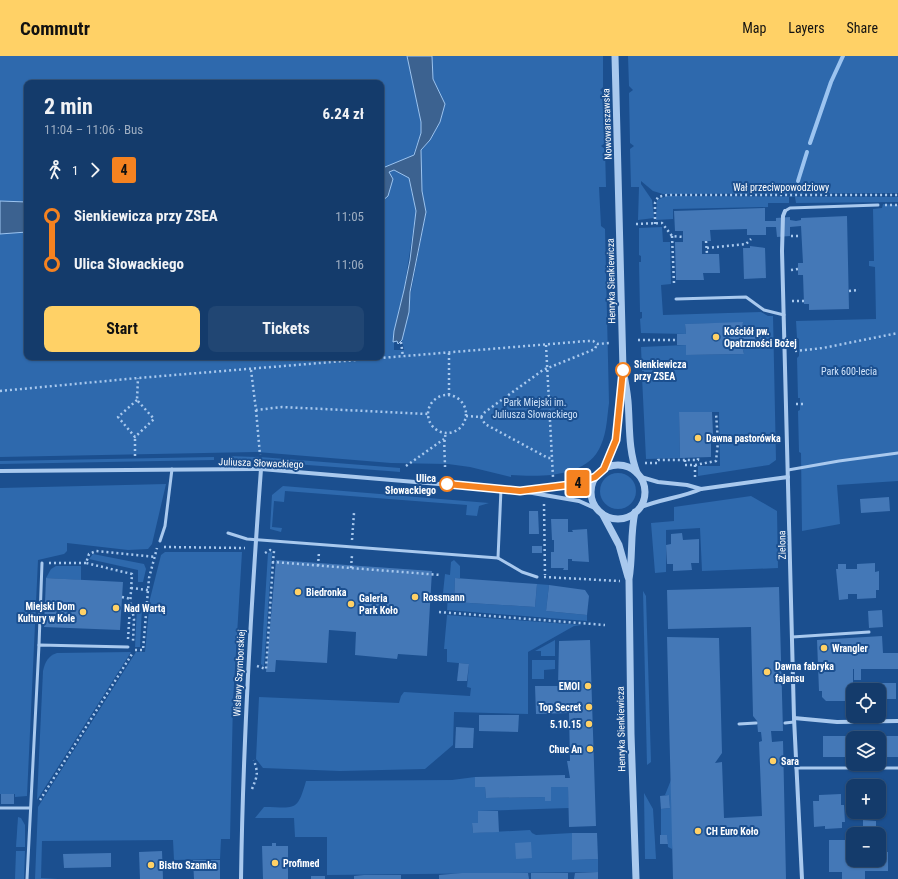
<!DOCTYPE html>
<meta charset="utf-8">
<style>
:root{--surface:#143b6b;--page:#214673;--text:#f1f3f6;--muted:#9dadc1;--line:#33557e;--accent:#ffd166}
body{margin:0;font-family:"Roboto Condensed",sans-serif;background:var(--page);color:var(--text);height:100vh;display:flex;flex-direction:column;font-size:15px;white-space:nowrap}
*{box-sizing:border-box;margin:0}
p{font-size:13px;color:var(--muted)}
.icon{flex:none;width:22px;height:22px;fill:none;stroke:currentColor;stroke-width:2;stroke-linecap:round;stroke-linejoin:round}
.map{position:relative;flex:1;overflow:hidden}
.details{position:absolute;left:24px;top:24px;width:360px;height:280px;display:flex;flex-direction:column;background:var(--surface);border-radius:8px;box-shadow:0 1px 3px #0004,0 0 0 1px var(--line)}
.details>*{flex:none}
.badge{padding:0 8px;border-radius:3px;font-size:14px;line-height:26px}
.controls{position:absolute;left:846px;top:627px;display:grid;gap:8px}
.controls a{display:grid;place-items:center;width:40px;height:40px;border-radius:8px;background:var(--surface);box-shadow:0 1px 3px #0004,0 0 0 1px var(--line);font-size:20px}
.map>.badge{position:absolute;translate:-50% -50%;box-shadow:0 0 0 2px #fff}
.legs{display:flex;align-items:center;gap:6px;height:44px;padding:0 20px;font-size:13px}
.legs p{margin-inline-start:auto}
.overview{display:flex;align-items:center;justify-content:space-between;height:68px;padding:0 20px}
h1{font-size:22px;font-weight:700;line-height:30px}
.cta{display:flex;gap:8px;margin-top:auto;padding:8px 20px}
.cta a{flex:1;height:46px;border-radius:8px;background:var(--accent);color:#111;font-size:16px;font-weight:700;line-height:46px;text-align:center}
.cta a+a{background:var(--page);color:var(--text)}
ul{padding:0 20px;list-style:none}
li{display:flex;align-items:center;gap:14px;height:48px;font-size:15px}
li i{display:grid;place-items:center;width:6px;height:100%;margin:0 5px;background:currentColor}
li i::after{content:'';width:10px;height:10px;margin:-5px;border:3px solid;border-radius:50%;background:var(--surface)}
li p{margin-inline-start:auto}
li:first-child i{background:linear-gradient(#0000 50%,currentColor 0)}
li:last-child i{background:linear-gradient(currentColor 50%,#0000 0)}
header{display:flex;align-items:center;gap:24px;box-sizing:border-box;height:56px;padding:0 20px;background:var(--accent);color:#111}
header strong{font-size:19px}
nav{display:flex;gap:22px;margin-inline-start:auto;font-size:14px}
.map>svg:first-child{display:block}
.green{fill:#2e69ad;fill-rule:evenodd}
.water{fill:#3c6290;stroke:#9cc4f0}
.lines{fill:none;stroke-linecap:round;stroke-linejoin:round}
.stream{stroke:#9cc4f0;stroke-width:4}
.building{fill:#4478b7}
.path{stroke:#a9c9ee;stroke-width:2.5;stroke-dasharray:2 3;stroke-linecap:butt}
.service{stroke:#a9c9ee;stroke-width:3}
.minor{stroke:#a9c9ee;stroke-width:4}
.tertiary{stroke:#a9c9ee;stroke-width:7}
.line-1-casing{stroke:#fff;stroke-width:9}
.line-1{stroke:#f58220;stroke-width:6}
.poi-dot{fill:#ffd166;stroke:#1b4f8f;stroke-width:1.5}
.stop-1-dot{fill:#fff;stroke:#f58220;stroke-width:2}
.labels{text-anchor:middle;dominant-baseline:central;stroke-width:4;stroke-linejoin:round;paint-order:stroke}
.street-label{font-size:10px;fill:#fff;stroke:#1b4f8f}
.poi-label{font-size:10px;font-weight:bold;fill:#fff;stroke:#1b4f8f;text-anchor:start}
.stop-label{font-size:10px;font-weight:bold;fill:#fff;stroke:#1b4f8f;text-anchor:start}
.park-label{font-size:10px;fill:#cfe3fa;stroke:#1b4f8f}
</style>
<header>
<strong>Commutr</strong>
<nav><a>Map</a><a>Layers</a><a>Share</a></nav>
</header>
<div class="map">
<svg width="898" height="823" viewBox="0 0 898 823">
<rect width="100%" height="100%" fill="#1b4f8f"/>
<g class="green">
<path d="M0,0H407L421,66V77L409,110V124L416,155L404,234L394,275V294H404L402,284L426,156L422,135L421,94L430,84L440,66L445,48L433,23L432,0H603V31L600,34L604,38L605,87L601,90L605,93L606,131H599L601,170L605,173L609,347C607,361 607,375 601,389C588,422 541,421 511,419V421L470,411L448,408L391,407L257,396L0,401ZM27,27H381V301H27Z"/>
<polygon points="628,0 898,0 898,137 663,138 653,135 641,125 641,128 652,144 654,162 638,164 639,131 631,131 630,93 634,90 630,87 629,37 633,34 629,30"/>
<polygon points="667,140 898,141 898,146 796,147 795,141 789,141 789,147 768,147 768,151 673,153 673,163 656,164 657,144"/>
<polygon points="883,148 898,149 898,425 837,429 840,468 802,475 801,397 799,396 798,355 800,354 800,342 798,342 797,302 799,300 799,283 797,282 796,265 876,263 875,211 869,210 869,205 874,205 873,153 882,152"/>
<polygon points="662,171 663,186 670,186 671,228 661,229 663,259 761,256 768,260 773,260 776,404 769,409 698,420 698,410 720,410 719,356 679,356 680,402 646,403 642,321 645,321 644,315 642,315 641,291 686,289 686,299 688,299 744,298 742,290 756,290 755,274 742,274 743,267 685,268 686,278 641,277 640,263 642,262 642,256 640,256 639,206 641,206 641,200 639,199 639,172"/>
<polygon points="228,400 260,401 400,412 400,416 388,415 228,403"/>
<polygon points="214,401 214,404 0,408 0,405"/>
<circle cx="618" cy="435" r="18"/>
<polygon points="166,428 152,488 148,493 128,494 67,487 67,495 64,498 38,504 27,740 15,741 15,738 0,738 0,432"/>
<polygon points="283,430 489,447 479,450 477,460 466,459 467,449 285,435 284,446 274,445 272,471 282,472 281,476 270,473 272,439"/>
<polygon points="751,440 777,455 778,512 702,515 700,472 666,474 666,516 655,517 651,467 674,465 674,451"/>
<polygon points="165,496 242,496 233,645 230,783 221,783 220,803 174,804 173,784 42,785 41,822 58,823 35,823 38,751 136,596 145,596 150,543 161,499"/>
<polygon points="272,496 264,611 261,608 268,497"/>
<polygon points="93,498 144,508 146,513 143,526 138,526 138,514 89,503"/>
<polygon points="454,504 460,510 460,522 455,522 454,546 535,551 537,528 549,529 546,555 587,559 587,565 447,554 448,538 443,537 445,518 450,519 451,506"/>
<polygon points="56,510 81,510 81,524 46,522 51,513"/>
<polygon points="643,535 646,540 651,706 647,709"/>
<polygon points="137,551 142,551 140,591 135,591"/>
<polygon points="447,559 582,569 574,570 528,596 528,658 454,656 453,689 425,713 340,715 263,712 256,703 259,641 399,647 401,640 404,636 470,640 471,632 467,631 469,608 447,606 447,593 444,593"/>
<polygon points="555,584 555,600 541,600 541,595 535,595"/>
<path d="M131,596L37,744L43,615C45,606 48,600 57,597Z"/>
<polygon points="532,604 555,604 555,613 544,614 544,623 532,623"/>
<path d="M475,721V731H485L486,742L545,741V745H551V731H568L569,752L478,755V767H472L473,777L530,774L532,777L536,779L572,777V804L598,803V816L327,819V781H295L294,762H255L264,751C295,751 297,757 306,725L452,724Z"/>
<polygon points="671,724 673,788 672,793 668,791 667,779 661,779 661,753 670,752 669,739 665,739"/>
<polygon points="644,737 653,753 656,803 645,803"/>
<polygon points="18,761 21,762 25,769 25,791 16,791"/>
<polygon points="16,795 25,795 24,823 15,823"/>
</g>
<g class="water">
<polygon points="407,0 432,0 433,23 445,48 440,66 430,84 421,94 422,135 426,156 410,236 409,256 402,284 398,288 397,285 393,286 394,275 404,234 410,204 416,155 409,122 394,114 389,116 393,123 388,140 381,146 381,110 385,111 414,99 421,77 421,66"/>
<polygon points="0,145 27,146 27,176 0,178"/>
</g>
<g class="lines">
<g class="stream">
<polyline points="810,87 831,26 843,0"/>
<polyline points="798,125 807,96"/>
</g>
</g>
<g class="building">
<polygon points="765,152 765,165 776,165 776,162 790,161 790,164 796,165 801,164 801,162 847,160 849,253 809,254 809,248 804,248 803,219 798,219 798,207 803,207 801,170 790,171 790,180 777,181 776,171 766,171 766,179 747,179 747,173 710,174 711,185 702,185 702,198 719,198 720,217 703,217 704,224 676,224 675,186 683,186 683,175 675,175 674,155"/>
<polygon points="750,190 765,192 766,222 744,223 743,192 750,192"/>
<polygon points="743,266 742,274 755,274 756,290 742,290 744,298 686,299 686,289 677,289 677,278 686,278 685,268"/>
<polygon points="679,356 712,356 713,378 716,378 716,386 711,386 711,401 680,402"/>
<polygon points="889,441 890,455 861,457 860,443"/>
<polygon points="529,455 538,455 539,478 529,478"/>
<polygon points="551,463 568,463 568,476 573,476 572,474 587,473 589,506 572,505 572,503 568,503 568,514 563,514 564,512 551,512 551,496 554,496 554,484 552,484"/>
<polygon points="682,477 683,484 699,483 699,507 691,507 692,514 673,515 673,508 667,508 666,489 671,488 671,478"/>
<rect x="532" y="490" width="10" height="7"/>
<polygon points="276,504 432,515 427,600 398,598 397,603 355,599 356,576 329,574 327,607 276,604 275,616 266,616"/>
<polygon points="875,507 875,516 879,515 879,534 876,534 876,542 857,543 857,538 848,538 848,543 839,544 836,513 838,513 838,508 846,508 846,513 857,513 857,508"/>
<polygon points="46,522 123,526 120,574 44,571"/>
<polygon points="455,522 537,528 535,551 454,546"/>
<polygon points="549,529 585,534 589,540 587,559 546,555"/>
<polygon points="779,531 783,675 771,675 772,686 783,685 786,823 673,823 667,581 719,582 722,697 715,707 722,706 724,762 762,760 759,686 762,685 761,676 758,676 757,665 753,660 751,571 668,573 667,534"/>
<polygon points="882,554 883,571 869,572 868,555"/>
<polygon points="882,580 883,597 898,597 898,613 861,613 861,624 854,624 854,613 858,613 853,613 853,635 845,635 845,645 826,645 822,641 822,635 819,635 817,584"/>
<polygon points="590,584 596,770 569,771 568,731 551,731 551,745 545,745 545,741 486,742 485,731 475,731 475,721 565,719 565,722 570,722 567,705 570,705 569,657 536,658 535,630 558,630 559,585"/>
<polygon points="459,607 469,608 467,625 457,625"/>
<polygon points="861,627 896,627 896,643 879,643 879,634 861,634"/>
<polygon points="479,659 519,659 518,676 479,675"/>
<polygon points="456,671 474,672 473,692 455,692"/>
<polygon points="823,680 898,680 898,701 879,701 879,682 853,682 853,701 823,701"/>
<rect x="1" y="738" width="13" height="10"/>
<polygon points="841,738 841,749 844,749 845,766 842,766 842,772 825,773 825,770 814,771 813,745 819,745 819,739"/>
<polygon points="669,739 670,752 661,753 660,740"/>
<polygon points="478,755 498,755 499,776 473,777 472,767 478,767"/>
<polygon points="863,764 876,765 876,778 863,778"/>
<polygon points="572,777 597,777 598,803 572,804"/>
<polygon points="660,779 667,779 668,788 660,788"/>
<polygon points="829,784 853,784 853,804 879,804 879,796 888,796 888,815 865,815 865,823 842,823 842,816 829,816"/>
<polygon points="531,786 532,802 516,803 515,787"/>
<polygon points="272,787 276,787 276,790 288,790 288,823 263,823 262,790 272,790"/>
<polygon points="162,795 163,823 140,823 139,796"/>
<polygon points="111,797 111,811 64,812 63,798"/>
<polygon points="193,804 220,804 220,823 194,823"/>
<polygon points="598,816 598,823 574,823 575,817"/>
<polygon points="462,817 528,817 529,823 439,823 439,819"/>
<rect x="531" y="817" width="37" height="6"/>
<polygon points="364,819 401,819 401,823 354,823 354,820"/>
<rect x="311" y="820" width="14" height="3"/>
</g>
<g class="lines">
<g class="path">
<polyline points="885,149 898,149"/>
<polyline points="636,168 662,167 672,180 683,181"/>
<polyline points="655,168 655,147 658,141 667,139 898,139"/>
<polyline points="672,180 674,227"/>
<polyline points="791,180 801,180"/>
<polyline points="706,185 707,198"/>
<polyline points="707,192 746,188 751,183"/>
<polyline points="791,214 798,213"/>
<polyline points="849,235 859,234"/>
<polyline points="792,245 804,245"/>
<polyline points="638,284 677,284"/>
<polyline points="401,286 403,301"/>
<polyline points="546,289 553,421"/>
<polyline points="795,295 823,292 898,277"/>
<polyline points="449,297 449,339"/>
<polyline points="251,314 256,354 282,351 428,358"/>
<polyline points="0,335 138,322 587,285 593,285 597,288 610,287"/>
<circle cx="447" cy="358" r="19"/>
<polyline points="137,344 118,361 135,381 154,363 137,344 138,322"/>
<polyline points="796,348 803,348"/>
<polyline points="256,354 260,399"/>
<polyline points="466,360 481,361 485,368 548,402 552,402"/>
<polyline points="481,361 485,356 543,314 595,293 597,288"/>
<polyline points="135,400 135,381"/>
<polyline points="685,404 685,409 695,409 695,423"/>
<polyline points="645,407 657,407 658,404 698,404 698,401"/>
<polyline points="695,409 716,405 718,386 716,357"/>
<polyline points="406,410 444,383"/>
<path d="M445,411C445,400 443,386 446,377"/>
<polyline points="544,448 545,519"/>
<polyline points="352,484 354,457"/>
<polyline points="164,491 245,492"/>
<polyline points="265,497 270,494 274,495 273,506 441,519"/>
<polyline points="49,507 86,507"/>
<polyline points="318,510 319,496"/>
<polyline points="351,512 352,499"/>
<polyline points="544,521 620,525"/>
<polyline points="131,532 148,534"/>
<polyline points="122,541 131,543"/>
<polyline points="131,548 134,563 133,585"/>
<polyline points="439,556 605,569"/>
<polyline points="128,583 132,518 86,507 89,498 96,495 155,501"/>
<polyline points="135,594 143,594 149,522 157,492"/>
<polyline points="257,610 266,613 273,506"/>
<path d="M252,733C258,718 258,718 254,704"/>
<polyline points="40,744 132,598"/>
</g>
<g class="service">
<polyline points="785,155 790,152 878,149"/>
<polyline points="676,243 746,241 764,254 784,259"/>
<polyline points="788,414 839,405 898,397"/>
<polyline points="228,477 247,483 498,502 522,516 537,521"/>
<polyline points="160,485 165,470 172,413"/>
<polyline points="498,502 501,433"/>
<polyline points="792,581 869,576"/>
<polyline points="39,589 42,507"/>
<polyline points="785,667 794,666"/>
<polyline points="739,668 756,667"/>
<polyline points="796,712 898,712"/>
<polyline points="0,752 30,752"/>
<polyline points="27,823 39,589 128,591"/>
</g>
<g class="minor">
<polyline points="785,155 783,160 782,195 794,662 802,823"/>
<polyline points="0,415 261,413 521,435 579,445 597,453"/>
<polyline points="641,421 658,426 687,429 701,433 788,421"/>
<polyline points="525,434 576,428 595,421"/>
<path d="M639,452C659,443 681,442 701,433"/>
<polyline points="794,662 837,666 898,665"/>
<path d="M241,823C243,686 251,549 261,413"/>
</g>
<g class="tertiary">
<path d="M615,0L623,314C625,324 627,335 628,345C630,370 628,393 637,417"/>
<circle cx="618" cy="436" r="27"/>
<polyline points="604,413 616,384 622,324"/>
<path d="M635,456C630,478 633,501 629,523L631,678L636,823"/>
<polyline points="603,459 619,489 628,521"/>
</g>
</g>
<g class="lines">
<g class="line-1-casing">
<polyline id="line-1" points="447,428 520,435 576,428 595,421 604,413 616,384 623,314"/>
</g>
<use href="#line-1" class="line-1"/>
</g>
<g class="poi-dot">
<circle cx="716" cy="281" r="4"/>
<circle cx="698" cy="382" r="4"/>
<circle cx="298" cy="536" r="4"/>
<circle cx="415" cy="541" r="4"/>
<circle cx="351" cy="548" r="4"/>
<circle cx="116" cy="552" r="4"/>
<circle cx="83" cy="556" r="4"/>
<circle cx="824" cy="592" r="4"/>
<circle cx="767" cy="616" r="4"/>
<circle cx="588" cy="630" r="4"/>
<circle cx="589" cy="651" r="4"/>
<circle cx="589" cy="668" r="4"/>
<circle cx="590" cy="693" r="4"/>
<circle cx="773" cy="705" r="4"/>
<circle cx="698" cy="775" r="4"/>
<circle cx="275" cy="807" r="4"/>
<circle cx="151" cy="809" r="4"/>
</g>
<g class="stop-1-dot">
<circle cx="623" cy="314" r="7"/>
<circle cx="447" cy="428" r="7"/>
</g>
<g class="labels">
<g class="street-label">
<text transform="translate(607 68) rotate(-92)">Nowowarszawska</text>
<text x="781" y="131">Wał przeciwpowodziowy</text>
<text transform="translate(611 225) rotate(-91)">Henryka Sienkiewicza</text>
<text transform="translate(261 407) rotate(2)">Juliusza Słowackiego</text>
<text transform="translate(782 489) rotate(-91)">Zielona</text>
<text transform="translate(239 617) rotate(-87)">Wisławy Szymborskiej</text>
<text transform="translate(621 673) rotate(-91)">Henryka Sienkiewicza</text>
</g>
<g class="poi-label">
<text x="724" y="275">Kościół pw.<tspan x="724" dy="12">Opatrzności Bożej</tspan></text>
<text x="706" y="382">Dawna pastorówka</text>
<text x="306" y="536">Biedronka</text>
<text x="423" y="541">Rossmann</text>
<text x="359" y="542">Galeria<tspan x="359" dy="12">Park Koło</tspan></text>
<text x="75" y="550" text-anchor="end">Miejski Dom<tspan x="75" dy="12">Kultury w Kole</tspan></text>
<text x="124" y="552">Nad Wartą</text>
<text x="832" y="592">Wrangler</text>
<text x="775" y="610">Dawna fabryka<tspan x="775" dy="12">fajansu</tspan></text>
<text x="580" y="630" text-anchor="end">EMOI</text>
<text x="581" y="651" text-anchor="end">Top Secret</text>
<text x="581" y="668" text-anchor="end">5.10.15</text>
<text x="582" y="693" text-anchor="end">Chuc An</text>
<text x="781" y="705">Sara</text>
<text x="706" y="775">CH Euro Koło</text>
<text x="283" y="807">Profimed</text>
<text x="159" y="809">Bistro Szamka</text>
</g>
<g class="stop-label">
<text x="634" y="308">Sienkiewicza<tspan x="634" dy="12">przy ZSEA</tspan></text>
<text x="436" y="422" text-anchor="end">Ulica<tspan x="436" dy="12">Słowackiego</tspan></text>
</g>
<g class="park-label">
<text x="849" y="315">Park 600-lecia</text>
<text x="535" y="346">Park Miejski im.<tspan x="535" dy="12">Juliusza Słowackiego</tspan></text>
</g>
</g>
</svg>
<div class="controls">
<a><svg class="icon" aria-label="locate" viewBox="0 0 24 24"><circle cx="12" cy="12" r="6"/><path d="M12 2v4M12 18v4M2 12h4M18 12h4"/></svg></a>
<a><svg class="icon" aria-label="layers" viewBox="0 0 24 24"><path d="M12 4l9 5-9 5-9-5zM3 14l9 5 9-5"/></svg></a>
<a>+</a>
<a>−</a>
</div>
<b class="badge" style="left:578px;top:427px;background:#f58220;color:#111">4</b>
<section class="details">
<div class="overview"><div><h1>2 min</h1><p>11:04 – 11:06 · Bus</p></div><b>6.24 zł</b></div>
<div class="legs"><svg class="icon" aria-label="walk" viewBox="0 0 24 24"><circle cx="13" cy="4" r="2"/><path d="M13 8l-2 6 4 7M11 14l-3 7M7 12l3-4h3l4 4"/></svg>1<svg class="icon" aria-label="forward" viewBox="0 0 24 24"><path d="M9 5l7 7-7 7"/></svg><b class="badge" style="background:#f58220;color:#111">4</b></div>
<ul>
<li><i style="color:#f58220"></i><b>Sienkiewicza przy ZSEA</b><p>11:05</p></li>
<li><i style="color:#f58220"></i><b>Ulica Słowackiego</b><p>11:06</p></li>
</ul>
<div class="cta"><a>Start</a><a>Tickets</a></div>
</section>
</div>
